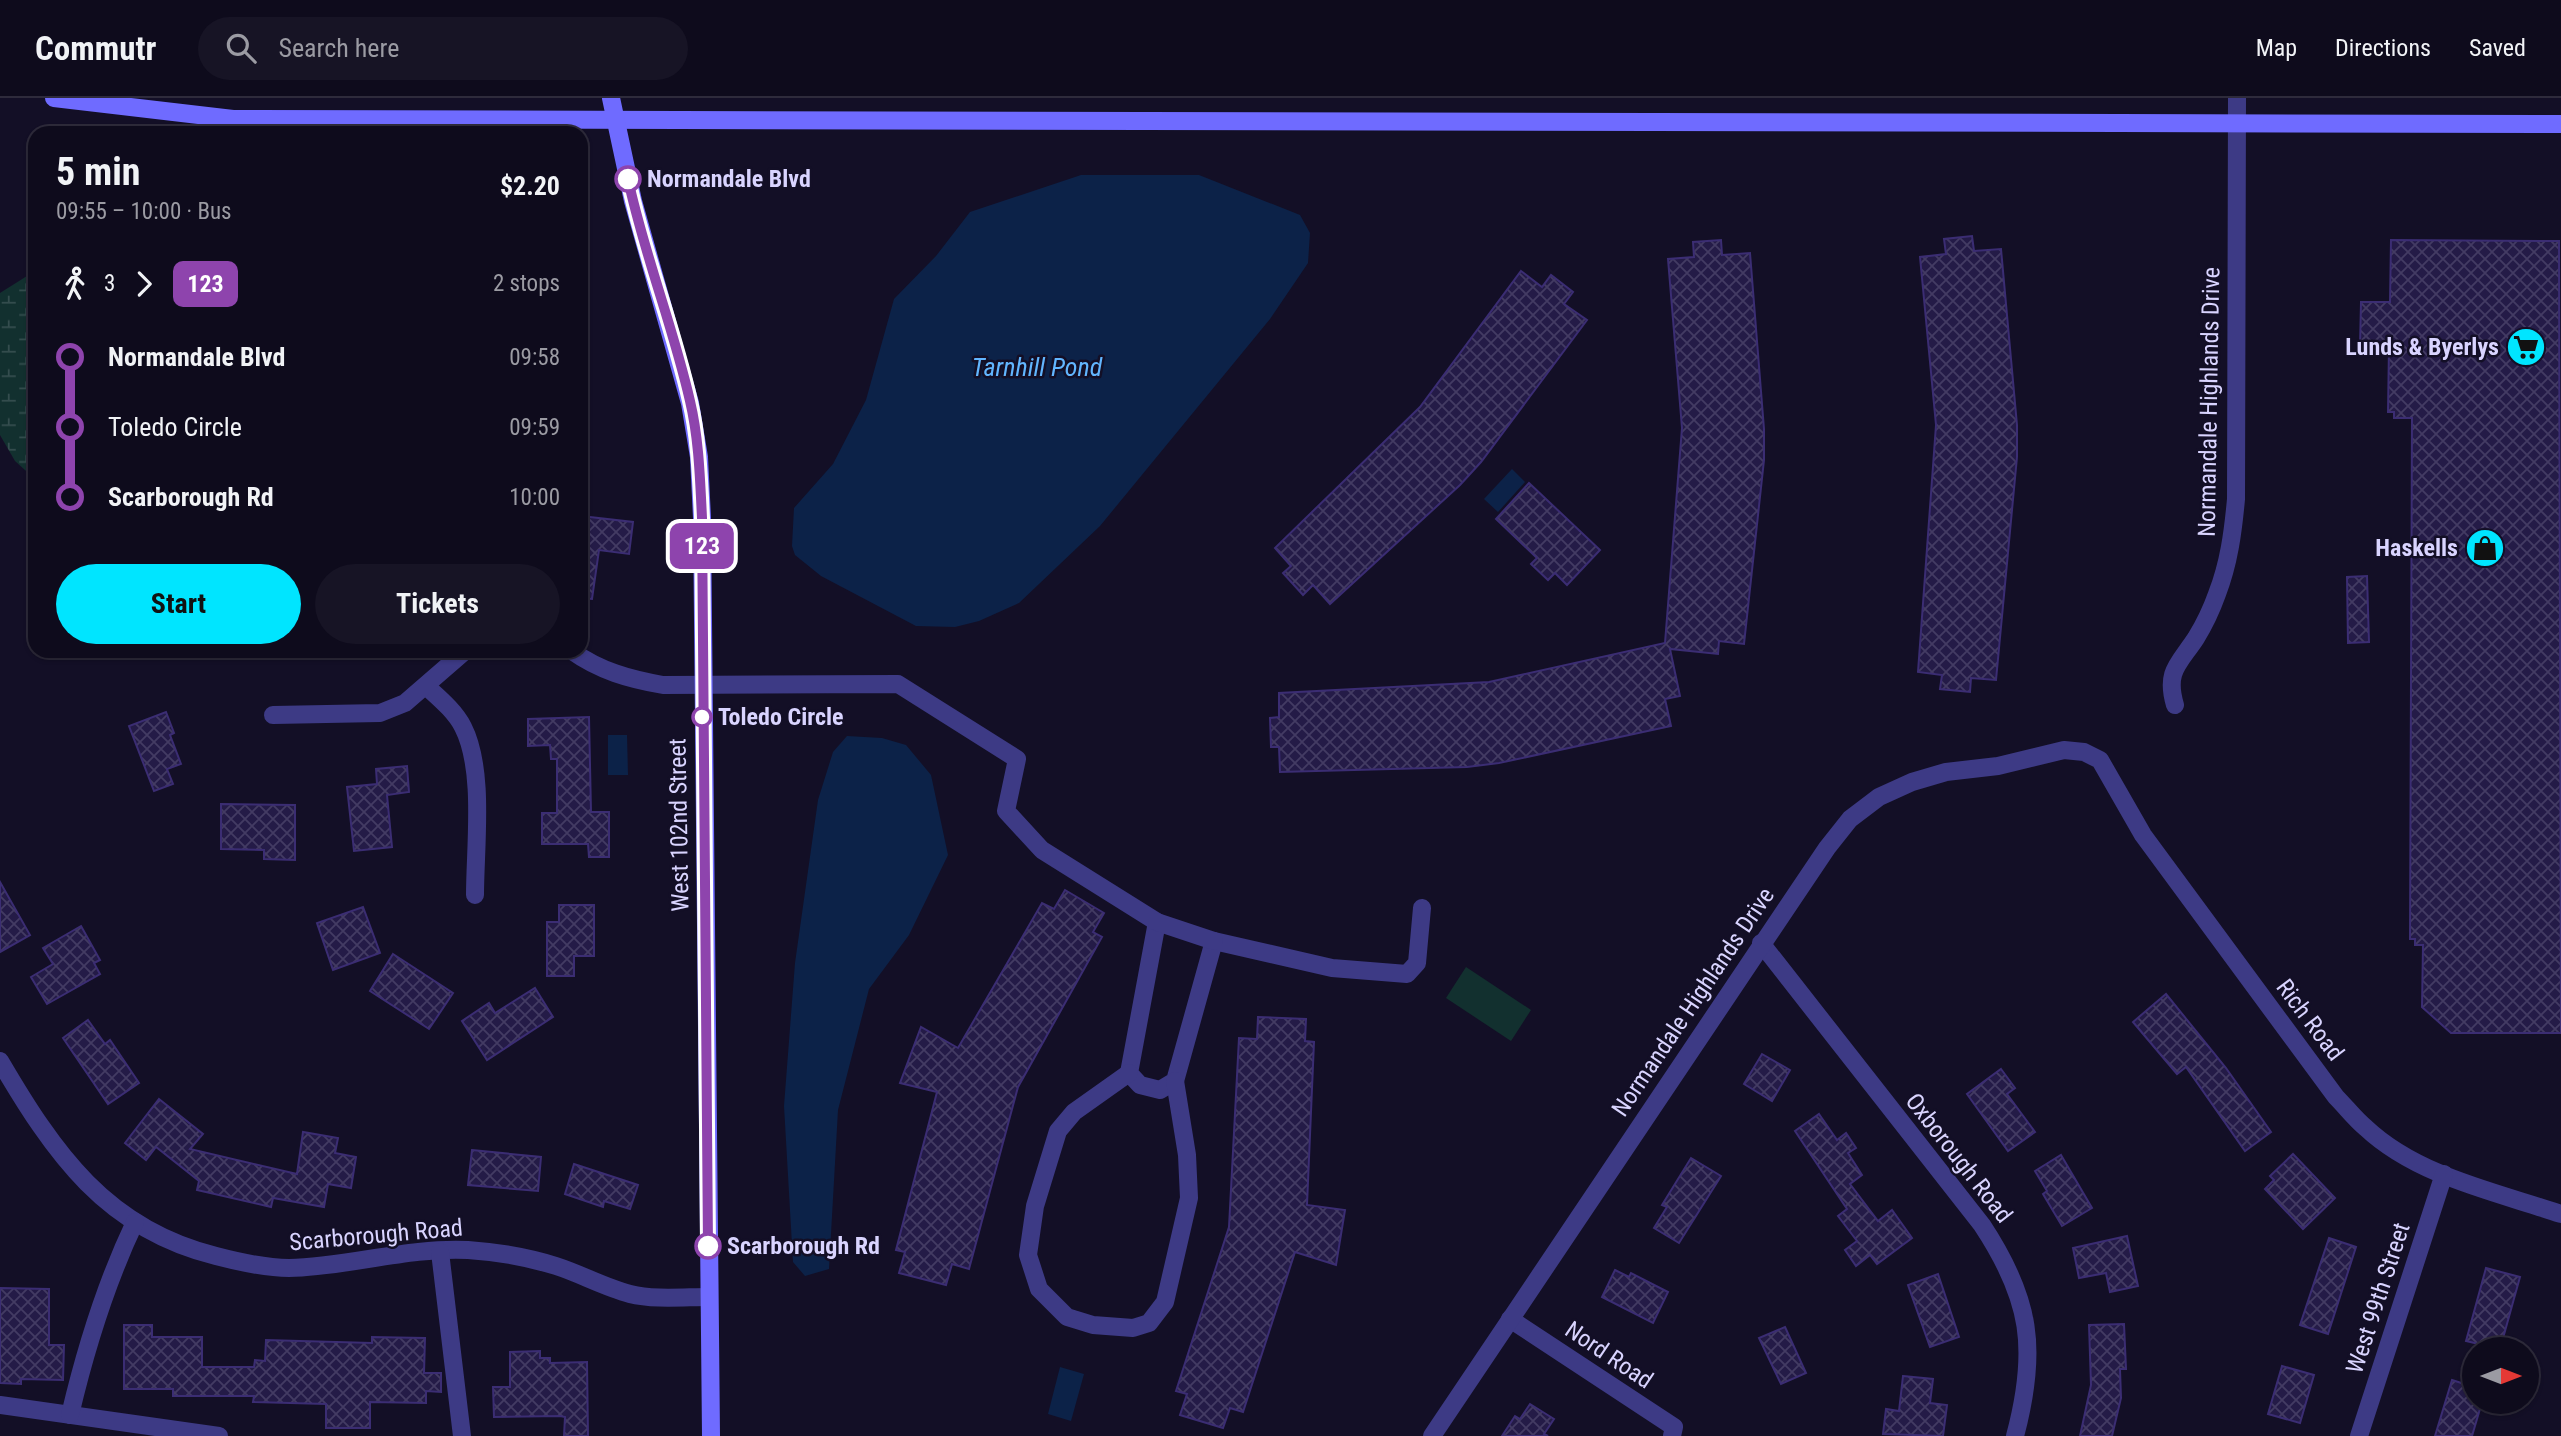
<!DOCTYPE html>
<meta charset="utf-8">
<style>
:root{--surface:#0e0b1c;--page:#171425;--text:#f1f3f6;--muted:#9b9ba3;--line:#2e2b3b;--accent:#00e5ff}
body{margin:0;font-family:"Roboto Condensed",sans-serif;background:var(--page);color:var(--text);height:100vh;display:flex;flex-direction:column;font-size:26px;white-space:nowrap}
*{box-sizing:border-box;margin:0}
p{font-size:23px;color:var(--muted)}
.icon{flex:none;width:38px;height:38px;fill:none;stroke:currentColor;stroke-width:2;stroke-linecap:round;stroke-linejoin:round}
.map{position:relative;flex:1;overflow:hidden}
.panel{position:absolute;left:28px;top:28px;width:560px;height:532px;display:flex;flex-direction:column;background:var(--surface);border-radius:21px;box-shadow:0 2px 5px #0004,0 0 0 2px var(--line)}
.panel>*{flex:none}
.badge{padding:0 14px;border-radius:10px;font-size:24px;line-height:46px}
.needle{width:46px;rotate:90deg}
.buttons{position:absolute;left:2462px;top:1239px;display:grid;gap:14px}
.buttons a{display:grid;place-items:center;width:77px;height:77px;border-radius:50%;background:var(--surface);box-shadow:0 2px 5px #0004,0 0 0 2px var(--line);font-size:35px}
.map>.badge{position:absolute;translate:-50% -50%;box-shadow:0 0 0 4px #fff}
.legs{display:flex;align-items:center;gap:10px;height:77px;padding:0 28px;font-size:23px}
.legs p{margin-inline-start:auto}
.summary{display:flex;align-items:center;justify-content:space-between;height:119px;padding:0 28px}
h1{font-size:38px;font-weight:700;line-height:52px}
.primary-button{display:flex;gap:14px;margin-top:auto;padding:14px 28px}
.primary-button a{flex:1;height:80px;border-radius:42px;background:var(--accent);color:#111;font-size:28px;font-weight:700;line-height:80px;text-align:center}
.primary-button a+a{background:var(--page);color:var(--text)}
ul{padding:0 28px;list-style:none}
li{display:flex;align-items:center;gap:24px;height:70px;font-size:26px}
li i{display:grid;place-items:center;width:10px;height:100%;margin:0 9px;background:currentColor}
li i::after{content:'';width:18px;height:18px;margin:-9px;border:5px solid;border-radius:50%;background:var(--surface)}
li p{margin-inline-start:auto}
li:first-child i{background:linear-gradient(#0000 50%,currentColor 0)}
li:last-child i{background:linear-gradient(currentColor 50%,#0000 0)}
header{display:flex;align-items:center;gap:42px;box-sizing:border-box;height:98px;padding:0 35px;background:var(--surface);border-bottom:2px solid var(--line)}
header strong{font-size:33px}
nav{display:flex;gap:38px;margin-inline-start:auto;font-size:24px}
.search{width:490px;height:63px;background:var(--page);display:flex;align-items:center;gap:18px;box-sizing:border-box;padding:0 24px;border-radius:38px;color:var(--muted);font-size:26px}
.map>svg:first-child{display:block}
.wetland{fill:url(#wetland-marsh)}
.pitch{fill:#12302f}
.water{fill:#0c2248}
.building{fill:url(#building-cross-hatch);stroke:#3b2d73;stroke-width:2}
.lines{fill:none;stroke-linecap:round;stroke-linejoin:round}
.street{stroke:#3d3a85;stroke-width:18}
.secondary{stroke:#6f6bff;stroke-width:18}
.line-1-casing{stroke:#fff;stroke-width:16}
.line-1{stroke:#8e44ad;stroke-width:10}
.stop-1-dot{fill:#fff;stroke:#8e44ad;stroke-width:3.5}
.labels{text-anchor:middle;dominant-baseline:central;stroke-width:5;stroke-linejoin:round;paint-order:stroke}
.stop-label{font-size:24px;font-weight:bold;fill:#d9d4ff;stroke:#130f26;text-anchor:start}
.poi-label{font-size:24px;font-weight:bold;fill:#d9d4ff;stroke:#130f26;text-anchor:end}
.street-label{font-size:24px;fill:#d9d4ff;stroke:#130f26}
.water-label{font-size:26px;font-style:italic;fill:#62b6ff;stroke:#130f26}
</style>
<header>
<strong>Commutr</strong>
<div class="search"><svg class="icon" aria-label="search" viewBox="0 0 24 24"><circle cx="10" cy="10" r="6"/><path d="M15 15l6 6"/></svg>Search here</div>
<nav><a>Map</a><a>Directions</a><a>Saved</a></nav>
</header>
<div class="map">
<svg width="2561" height="1338" viewBox="0 0 2561 1338">
<defs>
<pattern id="wetland-marsh" width="20" height="14" patternUnits="userSpaceOnUse" patternTransform="scale(1.75)"><rect width="20" height="14" fill="#12302f"/><path d="M1 5h8M5 5V1M11 12h8M15 12V8" fill="none" stroke="#344d4e"/></pattern>
<pattern id="building-cross-hatch" width="8" height="8" patternUnits="userSpaceOnUse" patternTransform="scale(1.75)"><rect width="8" height="8" fill="#241b47"/><path d="M0 0l8 8M0 8l8-8" fill="none" stroke="#433b63"/></pattern>
</defs>
<rect width="100%" height="100%" fill="#130f26"/>
<polygon class="wetland" points="35,173 35,381 15,363 0,337 0,195"/>
<polygon class="pitch" points="1466,869 1531,912 1511,943 1446,900"/>
<g class="water">
<polygon points="1081,77 1199,77 1300,117 1310,135 1308,165 1270,221 1100,428 1019,505 979,523 955,529 916,528 821,478 795,457 792,448 794,410 833,366 866,302 894,201 936,158 970,114"/>
<polygon points="1512,371 1525,384 1498,414 1484,401"/>
<polygon points="608,637 627,637 628,677 608,677"/>
<polygon points="847,638 882,640 906,647 931,677 948,757 909,837 869,891 838,1012 829,1171 805,1178 793,1164 784,1008 795,865 818,702 833,654"/>
<polygon points="1060,1269 1084,1276 1071,1323 1048,1316"/>
</g>
<g class="building">
<polygon points="1972,138 1974,153 2001,151 2017,327 2017,359 1996,582 1971,580 1970,594 1940,591 1942,577 1918,574 1936,327 1920,159 1946,156 1944,141"/>
<polygon points="1721,142 1722,157 1750,155 1764,331 1764,362 1744,546 1719,543 1718,556 1670,551 1680,598 1665,601 1671,628 1499,665 1467,669 1280,674 1279,649 1271,649 1270,620 1279,619 1279,595 1489,584 1665,545 1682,330 1668,161 1694,159 1693,144"/>
<polygon points="2391,142 2559,143 2561,935 2451,935 2422,909 2423,847 2415,847 2415,841 2410,841 2412,320 2394,320 2394,314 2388,314 2389,248 2360,248 2361,204 2390,204"/>
<polygon points="1521,173 1542,189 1551,177 1573,194 1564,206 1587,222 1481,364 1460,387 1330,506 1313,487 1303,497 1283,475 1291,468 1275,450 1420,309"/>
<polygon points="1529,385 1600,452 1567,487 1555,475 1548,482 1531,466 1537,460 1496,421"/>
<polygon points="581,418 633,424 629,456 599,452 592,501 581,500"/>
<polygon points="2367,478 2369,544 2348,545 2347,479"/>
<polygon points="166,614 174,635 170,637 181,666 167,671 173,686 154,693 129,628"/>
<polygon points="589,619 591,714 609,714 609,759 589,759 588,746 542,746 542,715 557,715 557,661 551,661 550,647 528,648 528,621"/>
<polygon points="407,668 409,694 387,697 392,749 354,753 347,689 377,686 376,671"/>
<polygon points="221,706 295,707 295,762 264,761 264,752 221,751"/>
<polygon points="0,784 30,837 0,854"/>
<polygon points="1065,792 1104,815 1093,834 1102,839 1018,989 969,1171 952,1166 946,1187 899,1175 905,1154 896,1152 937,994 900,985 921,929 958,950 1042,805 1054,811"/>
<polygon points="559,807 594,807 594,858 574,858 574,878 547,878 547,824 559,824"/>
<polygon points="363,809 380,855 333,872 317,825"/>
<polygon points="81,828 100,862 94,865 100,876 47,906 31,879 53,866 43,850"/>
<polygon points="393,856 453,895 429,931 370,893"/>
<polygon points="535,890 553,919 487,962 462,923 489,905 495,915"/>
<polygon points="2166,896 2226,970 2271,1034 2245,1053 2186,969 2177,976 2133,924"/>
<polygon points="1258,919 1306,921 1305,943 1314,944 1307,1107 1345,1112 1336,1167 1295,1154 1243,1314 1230,1310 1223,1330 1180,1317 1187,1296 1176,1293 1229,1129 1239,940 1257,941"/>
<polygon points="88,922 105,946 110,942 139,985 108,1006 63,940"/>
<polygon points="1762,956 1790,972 1772,1003 1744,986"/>
<polygon points="2001,971 2015,990 2007,996 2035,1034 2008,1053 1967,996"/>
<polygon points="159,1001 203,1036 190,1051 297,1076 303,1034 338,1040 335,1055 356,1059 351,1090 328,1086 324,1109 273,1100 271,1109 197,1092 199,1083 156,1049 146,1062 125,1045"/>
<polygon points="1819,1016 1837,1042 1846,1035 1856,1050 1848,1055 1862,1077 1850,1086 1878,1123 1892,1112 1912,1140 1877,1166 1870,1157 1856,1168 1845,1152 1857,1143 1838,1118 1847,1111 1795,1033"/>
<polygon points="472,1052 541,1059 538,1093 468,1087"/>
<polygon points="2293,1056 2335,1100 2303,1131 2265,1091 2274,1082 2270,1078"/>
<polygon points="2061,1057 2092,1110 2062,1128 2043,1096 2047,1093 2035,1073"/>
<polygon points="1691,1060 1721,1078 1679,1145 1654,1130 1667,1109 1662,1107"/>
<polygon points="574,1066 638,1087 630,1111 604,1103 603,1109 565,1096"/>
<polygon points="2127,1138 2138,1188 2110,1194 2106,1175 2079,1180 2073,1150"/>
<polygon points="2329,1140 2356,1149 2328,1236 2300,1227"/>
<polygon points="2486,1170 2520,1179 2500,1251 2466,1243"/>
<polygon points="1615,1172 1629,1179 1631,1175 1668,1194 1653,1225 1602,1199"/>
<polygon points="1938,1176 1959,1239 1930,1249 1908,1187"/>
<polygon points="0,1190 49,1191 49,1247 64,1247 63,1282 21,1281 21,1286 0,1285"/>
<polygon points="2124,1226 2126,1271 2120,1271 2121,1300 2112,1338 2080,1338 2091,1287 2089,1227"/>
<polygon points="124,1227 152,1227 152,1239 202,1239 202,1269 254,1269 255,1262 265,1263 266,1242 372,1245 372,1239 425,1240 424,1275 441,1275 441,1294 426,1293 426,1305 370,1304 370,1330 326,1330 326,1306 253,1304 254,1298 173,1298 173,1291 124,1291"/>
<polygon points="1785,1229 1806,1275 1781,1286 1759,1240"/>
<polygon points="540,1253 540,1260 550,1260 550,1265 587,1264 588,1338 564,1338 565,1319 560,1318 494,1319 493,1289 510,1289 510,1254"/>
<polygon points="2282,1268 2314,1277 2300,1325 2268,1316"/>
<polygon points="1903,1278 1933,1281 1930,1305 1947,1307 1943,1338 1883,1336 1886,1311 1899,1313"/>
<polygon points="2452,1282 2474,1289 2474,1304 2482,1304 2472,1338 2435,1338"/>
<polygon points="1530,1306 1554,1321 1544,1336 1548,1338 1502,1338 1515,1318 1520,1321"/>
</g>
<g class="lines">
<g class="street">
<path d="M572,553C600,573 629,581 663,587L898,586L1017,661L1006,713L1042,752L1157,824L1129,975L1140,987L1160,992L1175,983L1214,843L1332,870L1407,876L1417,865L1422,810"/>
<path d="M426,588C439,600 455,613 463,629C485,672 475,748 475,797"/>
<path d="M2175,607C2165,573 2179,566 2196,540C2204,527 2212,510 2217,496C2229,465 2233,434 2236,401L2237,0"/>
<polyline points="273,617 380,615 405,605 465,553"/>
<polyline points="1157,824 1214,843"/>
<path d="M1761,845L1982,1127C2031,1201 2038,1252 2015,1338"/>
<path d="M0,963C54,1055 106,1131 216,1158C239,1164 265,1170 289,1170C348,1169 408,1149 468,1152C498,1154 527,1159 556,1168C581,1176 604,1189 630,1196C654,1202 684,1199 709,1199"/>
<polyline points="1129,975 1074,1014 1058,1033 1035,1108 1028,1157 1039,1191 1067,1219 1093,1227 1133,1230 1149,1225 1165,1204 1189,1100 1187,1057 1175,983"/>
<polyline points="440,1154 462,1338"/>
<polyline points="1510,1221 1674,1329 1672,1338"/>
<polyline points="0,1307 219,1338"/>
<path d="M70,1317C86,1249 105,1187 135,1124"/>
<path d="M1432,1338L1827,750L1850,721L1879,699L1912,684L1946,674L1998,668L2064,652L2084,654L2100,662L2143,737L2336,999C2346,1009 2355,1021 2366,1030C2417,1078 2496,1094 2561,1116"/>
<polyline points="2359,1338 2444,1076"/>
</g>
<g class="secondary">
<polyline points="54,0 233,21 2561,26"/>
<polyline points="611,0 633,103 690,305 699,359 702,420 711,1338"/>
</g>
</g>
<g class="lines">
<g class="line-1-casing">
<path id="line-1" d="M628,81C644,156 673,228 690,303C699,341 700,381 702,420L708,1148"/>
</g>
<use href="#line-1" class="line-1"/>
</g>
<defs>
<g id="supermarket-disc" transform="scale(2.0125)"><circle r="9.5" fill="#00e5ff" stroke="#130f26"/><path d="M-6-5.5h2.5l.6 2H6L4.5 2H-2.5L-4.4-4H-6ZM-1.5 3.2a1.3 1.3 0 1 0 .1 0ZM3 3.2a1.3 1.3 0 1 0 .1 0Z" fill="#111"/></g>
<g id="shop-disc" transform="scale(2.0125)"><circle r="9.5" fill="#00e5ff" stroke="#130f26"/><path d="M-5-2.5h2.3a2.7 3.5 0 0 1 5.4 0H5L5.5 6h-11ZM-1.5-2.5h3a1.5 2.3 0 0 0-3 0Z" fill="#111"/></g>
</defs>
<g fill-rule="evenodd">
<use href="#supermarket-disc" x="2526" y="249"/>
<use href="#shop-disc" x="2485" y="450"/>
</g>
<g class="stop-1-dot">
<circle cx="628" cy="81" r="12"/>
<circle cx="702" cy="619" r="9"/>
<circle cx="708" cy="1148" r="12"/>
</g>
<g class="labels">
<g class="stop-label">
<text x="647" y="81">Normandale Blvd</text>
<text x="718" y="619">Toledo Circle</text>
<text x="727" y="1148">Scarborough Rd</text>
</g>
<g class="poi-label">
<text x="2499" y="249">Lunds &amp; Byerlys</text>
<text x="2458" y="450">Haskells</text>
</g>
<g class="street-label">
<text transform="translate(2209 304) rotate(-89)">Normandale Highlands Drive</text>
<text transform="translate(679 727) rotate(-91)">West 102nd Street</text>
<text transform="translate(1693 904) rotate(-56)">Normandale Highlands Drive</text>
<text transform="translate(2310 922) rotate(53)">Rich Road</text>
<text transform="translate(1959 1060) rotate(52)">Oxborough Road</text>
<text transform="translate(376 1137) rotate(-5)">Scarborough Road</text>
<text transform="translate(2378 1200) rotate(-72)">West 99th Street</text>
<text transform="translate(1609 1257) rotate(34)">Nord Road</text>
</g>
<g class="water-label">
<text x="1037" y="269">Tarnhill Pond</text>
</g>
</g>
</svg>
<div class="buttons">
<a><svg class="needle" viewBox="-14 -14 28 28"><path d="M0-13l5 13h-10z" fill="#e53935"/><path d="M0 13l5-13h-10z" fill="#9b9ba3"/></svg></a>
</div>
<b class="badge" style="left:702px;top:448px;background:#8e44ad;color:#fff">123</b>
<section class="panel">
<div class="summary"><div><h1>5 min</h1><p>09:55 – 10:00 · Bus</p></div><b>$2.20</b></div>
<div class="legs"><svg class="icon" aria-label="walk" viewBox="0 0 24 24"><circle cx="13" cy="4" r="2"/><path d="M13 8l-2 6 4 7M11 14l-3 7M7 12l3-4h3l4 4"/></svg>3<svg class="icon" aria-label="forward" viewBox="0 0 24 24"><path d="M9 5l7 7-7 7"/></svg><b class="badge" style="background:#8e44ad;color:#fff">123</b><p>2 stops</p></div>
<ul>
<li><i style="color:#8e44ad"></i><b>Normandale Blvd</b><p>09:58</p></li>
<li><i style="color:#8e44ad"></i><span>Toledo Circle</span><p>09:59</p></li>
<li><i style="color:#8e44ad"></i><b>Scarborough Rd</b><p>10:00</p></li>
</ul>
<div class="primary-button"><a>Start</a><a>Tickets</a></div>
</section>
</div>
